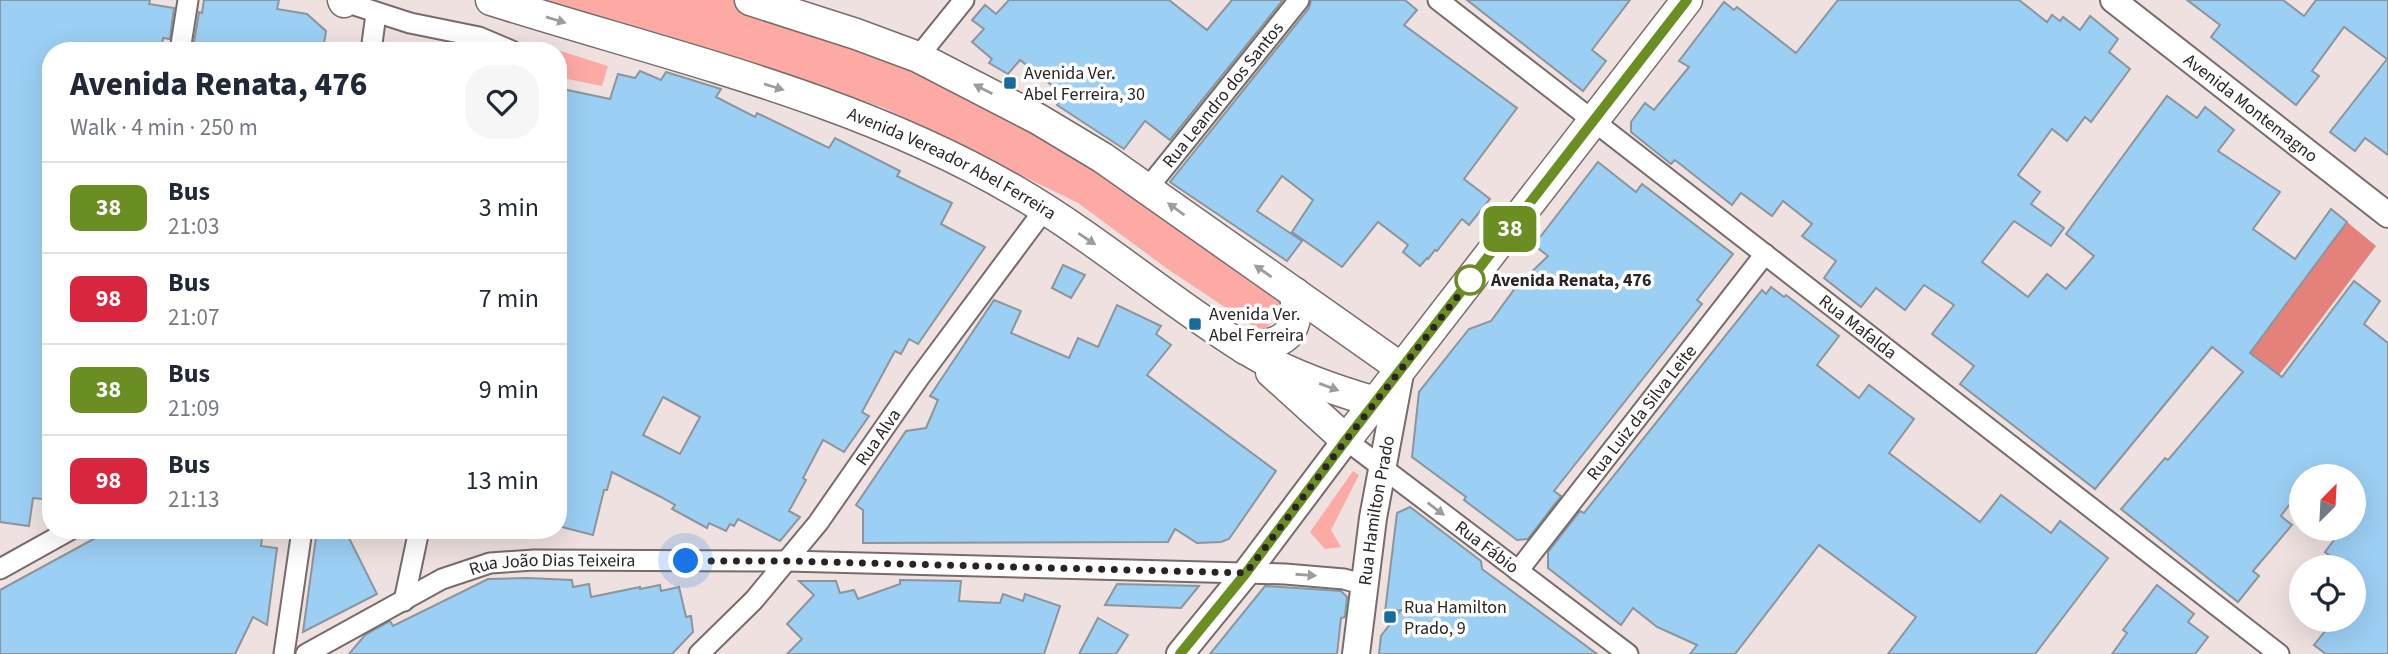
<!DOCTYPE html>
<meta charset="utf-8">
<style>
:root{--surface:#fff;--page:#f6f6f7;--text:#1f2937;--muted:#747a83;--line:#e0e1e3}
body{margin:0;font-family:"Source Sans 3",sans-serif;background:var(--page);color:var(--text);height:100vh;display:flex;flex-direction:column;font-size:26px;white-space:nowrap}
*{box-sizing:border-box;margin:0}
p{font-size:23px;color:var(--muted)}
.icon{flex:none;width:38px;height:38px;fill:none;stroke:currentColor;stroke-width:2;stroke-linecap:round;stroke-linejoin:round}
.map{position:relative;flex:1;overflow:hidden}
.details{position:absolute;left:42px;top:42px;width:525px;height:497px;display:flex;flex-direction:column;background:var(--surface);border-radius:28px;box-shadow:0 7px 28px #0002}
.details>*{flex:none}
.badge{padding:0 14px;border-radius:10px;font-size:24px;line-height:46px}
.needle{width:46px;rotate:24deg}
.tools{position:absolute;left:2289px;top:464px;display:grid;gap:14px}
.tools a{display:grid;place-items:center;width:77px;height:77px;border-radius:50%;background:var(--surface);box-shadow:0 7px 28px #0002;font-size:35px}
.you{position:absolute;width:35px;height:35px;margin:-18px;border:5px solid #fff;border-radius:50%;background:#1a73e8;box-shadow:0 0 0 10px #1a73e833}
.map>.badge{position:absolute;translate:-50% -50%;box-shadow:0 0 0 4px #fff}
.round{display:grid;place-items:center;flex:none;width:74px;height:74px;border-radius:28px;background:var(--page)}
.summary{display:flex;align-items:center;justify-content:space-between;height:119px;padding:0 28px}
h1{font-size:33px;font-weight:800;line-height:52px}
ul{padding:0;list-style:none}
li{display:flex;align-items:center;gap:21px;height:91px;padding:0 28px;border-top:2px solid var(--line)}
li div{flex:1}
li b{display:block;font-size:26px}
li em{font-style:normal}
li .badge{min-width:77px;font-weight:700;text-align:center}
.map>svg:first-child{display:block}
.green{fill:#fdaaa5}
.forest{fill:#e5817b}
.building{fill:#9ccff4;stroke:#8c959c;stroke-width:2;fill-rule:evenodd}
.lines{fill:none;stroke-linecap:round;stroke-linejoin:round}
.minor-casing{stroke:#786c6b;stroke-width:23}
.tertiary-casing{stroke:#786c6b;stroke-width:28}
.secondary-casing{stroke:#786c6b;stroke-width:30}
.primary-casing{stroke:#786c6b;stroke-width:33}
.minor{stroke:#fff;stroke-width:19}
.tertiary{stroke:#fff;stroke-width:24}
.secondary{stroke:#fff;stroke-width:26}
.primary{stroke:#fff;stroke-width:30}
.oneway{fill:#9f9d9c}
.line-casing{stroke:#fff;stroke-width:16}
.line{stroke:#6b8e23;stroke-width:10}
.walk{stroke:#2a2524;stroke-width:7;stroke-dasharray:0 12.6}
.poi-dot{fill:#186c9d;stroke:#fff;stroke-width:2.5}
.stop-dot{fill:#fff;stroke:#6b8e23;stroke-width:3.5}
.labels{text-anchor:middle;dominant-baseline:central;stroke-width:7;stroke-linejoin:round;paint-order:stroke}
.poi-label{font-size:18px;fill:#2a2524;stroke:#fff;text-anchor:start}
.street-label{font-size:18px;fill:#2a2524;stroke:#fff}
.stop-label{font-size:18px;font-weight:bold;fill:#2a2524;stroke:#fff;text-anchor:start}
</style>
<div class="map">
<svg width="2388" height="654" viewBox="0 0 2388 654">
<rect width="100%" height="100%" fill="#eee1df"/>
<g class="green">
<polygon points="525,0 740,0 913,61 1121,175 1283,303 1264,333 1169,270 1078,203 882,107 631,27"/>
<polygon points="551,48 608,66 602,86 558,77 558,51 550,51"/>
<polygon points="1353,471 1359,475 1331,530 1341,547 1325,549 1310,532"/>
</g>
<polygon class="forest" points="2347,222 2376,246 2279,375 2250,353"/>
<g class="building">
<polygon points="0,0 150,0 149,4 174,8 170,39 163,38 161,51 51,51 51,500 33,498 29,526 0,522"/>
<polygon points="204,0 279,0 277,9 307,14 326,31 323,51 212,51 212,46 194,43 199,12 202,13"/>
<polygon points="1009,0 1169,0 1207,30 1232,0 1283,0 1170,140 1145,121 1124,149 1057,105 1064,95 1020,60 1008,74 989,63 992,59 972,42 984,29 972,20 985,5 996,14"/>
<polygon points="1311,0 1405,0 1417,10 1404,25 1517,108 1464,179 1490,199 1469,225 1462,219 1437,251 1435,250 1428,259 1427,258 1420,266 1403,252 1408,245 1378,222 1342,267 1292,232 1313,200 1282,176 1257,211 1302,241 1287,261 1170,182 1309,8"/>
<polygon points="1467,0 1630,0 1592,50 1606,61 1583,91"/>
<polygon points="1838,0 2019,0 2047,22 2052,15 2060,21 2063,17 2080,30 2090,16 2118,39 2109,52 2130,69 2091,122 2085,117 2067,141 2052,129 2018,175 2040,192 2031,204 2064,228 2051,246 2014,221 1982,262 2028,297 2047,274 2066,289 2094,256 2066,234 2167,96 2197,118 2205,107 2234,130 2218,151 2280,192 2253,229 2295,259 2331,209 2347,222 2250,353 2282,377 2354,281 2380,301 2364,324 2388,343 2388,654 2326,654 2314,645 2334,620 2354,620 2354,567 2344,567 2325,552 2343,528 2354,528 2354,476 2301,476 2301,489 2281,516 2292,525 2253,571 2259,576 2238,602 2121,509 2165,458 2168,460 2243,372 2212,347 2095,489 1960,384 1974,366 1932,334 1954,305 1924,285 1905,310 1876,288 1861,307 1824,278 1836,261 1802,236 1812,224 1783,201 1772,216 1741,193 1732,205 1675,160 1671,164 1631,132 1631,122 1645,103 1654,110 1689,67 1679,61 1724,2 1734,10 1737,7 1796,53"/>
<polygon points="2187,0 2283,0 2304,16 2316,0 2388,0 2388,155 2365,138 2355,151 2330,132 2387,59 2344,27 2312,71 2319,76 2296,105 2211,37 2220,25"/>
<path d="M640,71L661,80L666,72L721,89L716,97L755,117L757,113L829,148L835,138L900,171L897,176L952,203L941,224L985,247L918,344L909,339L901,354L895,351L862,412L869,416L844,452L823,440L803,478L806,480L789,511L800,517L780,541L738,519L734,526L730,524L726,531L709,523L707,528L672,509L675,505L661,497L612,472L607,490H604L593,535L558,526V88L610,99L618,74L635,78ZM663,397L700,417L680,454L643,435Z"/>
<polygon points="1598,162 1636,192 1642,184 1733,254 1697,300 1702,304 1554,491 1561,496 1528,539 1517,540 1464,500 1466,497 1412,457 1419,392 1469,329 1491,321 1516,287 1548,256 1534,245"/>
<polygon points="1063,265 1085,275 1071,298 1052,288"/>
<polygon points="1771,287 1784,297 1786,295 1839,336 1817,365 1859,398 1869,385 1914,419 1889,453 1980,522 2001,495 2051,533 2060,521 2108,558 2035,654 1888,654 1916,617 1819,545 1735,654 1690,654 1697,645 1657,627 1633,608 1621,625 1548,568 1548,552 1580,511 1584,513 1762,290 1766,294"/>
<polygon points="994,300 1021,311 1011,333 1069,358 1078,338 1098,347 1117,305 1161,326 1156,334 1171,345 1147,375 1276,471 1229,539 1221,542 1197,543 1175,529 1168,542 863,543 863,510 856,505 906,431 926,428 938,400 930,396"/>
<polygon points="1410,507 1481,561 1482,569 1597,654 1379,654 1381,636 1401,610 1385,612 1397,513"/>
<polygon points="110,530 263,530 261,546 277,548 267,625 253,617 235,654 0,654 0,590"/>
<polygon points="317,530 345,530 377,594 303,632"/>
<polygon points="527,578 572,580 573,587 589,584 591,597 640,587 640,589 660,585 661,591 679,587 686,617 691,616 693,632 672,654 349,654 365,635 390,621 393,626 488,579"/>
<polygon points="900,580 961,581 959,601 1000,603 1003,594 1023,601 1025,594 1060,606 1044,654 787,654 802,639 787,624 814,595 799,581 836,581 840,593 854,590 858,599 900,584"/>
<polygon points="1117,584 1199,586 1181,608 1105,605"/>
<polygon points="2157,585 2194,614 2188,622 2208,637 2195,654 2112,654 2127,633 2123,630"/>
<polygon points="1265,586 1341,591 1347,597 1345,617 1341,618 1337,654 1210,654"/>
<polygon points="1098,618 1128,635 1116,654 1079,654"/>
</g>
<g class="lines">
<g class="minor-casing">
<g id="minor">
<polyline points="339,0 410,23 479,37 512,51"/>
<path id="s1" d="M1438,0L2279,654"/>
<polyline points="180,51 188,0"/>
<polyline points="371,51 376,14"/>
<polyline points="918,57 964,0"/>
<path id="s2" d="M1147,189L1299,0"/>
<path id="s3" d="M1346,440L1628,654"/>
<polyline points="0,569 70,530"/>
<path id="s4" d="M1518,571L1765,254"/>
<polyline points="404,601 419,530"/>
<polyline points="284,654 302,530"/>
<path id="s5" d="M306,654L442,579L490,563L534,560L787,561L1285,574L1344,579L1365,585"/>
<path id="s6" d="M699,654L754,600L818,523L919,378L1044,210"/>
</g>
</g>
<g class="tertiary-casing">
<g id="tertiary">
<path id="s7" d="M2113,0L2388,215"/>
</g>
</g>
<g class="secondary-casing">
<g id="secondary">
<polyline points="1180,654 1246,573 1346,440"/>
<path id="s8" d="M1356,654L1373,518L1401,368"/>
</g>
</g>
<g class="primary-casing">
<g id="primary">
<polyline points="343,0 344,2"/>
<path id="s9" d="M491,0C668,56 855,97 1017,192C1096,238 1166,299 1244,348C1283,372 1330,389 1375,402"/>
<polyline points="750,0 856,34 918,57 1038,119 1103,158 1401,368"/>
<path d="M1245,349C1283,344 1301,336 1295,293"/>
<polyline points="1271,372 1346,440 1687,0"/>
</g>
</g>
<use href="#minor" class="minor"/>
<use href="#tertiary" class="tertiary"/>
<use href="#secondary" class="secondary"/>
<use href="#primary" class="primary"/>
</g>
<defs><path id="oneway-solid" d="M-6-.8H1V-3.2L6.5 0L1 3.2V.8H-6Z" transform="scale(1.75)"/></defs>
<g class="oneway">
<use href="#oneway-solid" transform="translate(556 20) rotate(17)"/>
<use href="#oneway-solid" transform="translate(774 87) rotate(17)"/>
<use href="#oneway-solid" transform="translate(983 89) rotate(-153)"/>
<use href="#oneway-solid" transform="translate(1176 209) rotate(-144)"/>
<use href="#oneway-solid" transform="translate(1087 239) rotate(34)"/>
<use href="#oneway-solid" transform="translate(1263 271) rotate(-145)"/>
<use href="#oneway-solid" transform="translate(1329 387) rotate(20)"/>
<use href="#oneway-solid" transform="translate(1436 509) rotate(37)"/>
<use href="#oneway-solid" transform="translate(1306 575) rotate(4)"/>
</g>
<g class="lines">
<g class="line-casing">
<polyline id="line" points="1180,654 1246,573 1346,440 1687,0"/>
</g>
<use href="#line" class="line"/>
<polyline class="walk" points="686,561 787,561 1246,573 1346,440 1472,278 1470,280"/>
</g>
<g class="poi-dot">
<rect x="1003" y="76" width="14" height="14" rx="3.5"/>
<rect x="1188" y="317" width="14" height="14" rx="3.5"/>
<rect x="1383" y="610" width="14" height="14" rx="3.5"/>
</g>
<circle class="stop-dot" cx="1470" cy="280" r="14"/>
<g class="labels">
<g class="poi-label">
<text x="1024" y="73">Avenida Ver.<tspan x="1024" dy="21">Abel Ferreira, 30</tspan></text>
<text x="1209" y="314">Avenida Ver.<tspan x="1209" dy="21">Abel Ferreira</tspan></text>
<text x="1404" y="607">Rua Hamilton<tspan x="1404" dy="21">Prado, 9</tspan></text>
</g>
<g class="street-label">
<text stroke="none"><textPath href="#s2" startOffset="121">Rua Leandro dos Santos</textPath></text>
<text stroke="none"><textPath href="#s7" startOffset="175">Avenida Montemagno</textPath></text>
<text stroke="none"><textPath href="#s9" startOffset="490">Avenida Vereador Abel Ferreira</textPath></text>
<text stroke="none"><textPath href="#s1" startOffset="532">Rua Mafalda</textPath></text>
<text stroke="none"><textPath href="#s4" startOffset="201">Rua Luiz da Silva Leite</textPath></text>
<text stroke="none"><textPath href="#s6" startOffset="282">Rua Alva</textPath></text>
<text stroke="none"><textPath href="#s8" startOffset="145">Rua Hamilton Prado</textPath></text>
<text stroke="none"><textPath href="#s3" startOffset="177">Rua Fábio</textPath></text>
<text stroke="none"><textPath href="#s5" startOffset="268">Rua João Dias Teixeira</textPath></text>
</g>
<g class="stop-label">
<text x="1491" y="280">Avenida Renata, 476</text>
</g>
</g>
</svg>
<div class="tools">
<a><svg class="needle" viewBox="-14 -14 28 28"><path d="M0-13l5 13h-10z" fill="#e53935"/><path d="M0 13l5-13h-10z" fill="#747a83"/></svg></a>
<a><svg class="icon" aria-label="locate" viewBox="0 0 24 24"><circle cx="12" cy="12" r="6"/><path d="M12 2v4M12 18v4M2 12h4M18 12h4"/></svg></a>
</div>
<div class="you" style="left:686px;top:561px"></div>
<b class="badge" style="left:1510px;top:229px;background:#6b8e23;color:#fff">38</b>
<section class="details">
<div class="summary"><div><h1>Avenida Renata, 476</h1><p>Walk · 4 min · 250 m</p></div><a class="round"><svg class="icon" aria-label="heart" viewBox="0 0 24 24"><path d="M12 20l-8-8c-3-5 5-10 8-4 3-6 11-1 8 4z"/></svg></a></div>
<ul>
<li><span class="badge" style="background:#6b8e23;color:#fff">38</span><div><b>Bus</b><p>21:03</p></div><em>3 min</em></li>
<li><span class="badge" style="background:#d7263d;color:#fff">98</span><div><b>Bus</b><p>21:07</p></div><em>7 min</em></li>
<li><span class="badge" style="background:#6b8e23;color:#fff">38</span><div><b>Bus</b><p>21:09</p></div><em>9 min</em></li>
<li><span class="badge" style="background:#d7263d;color:#fff">98</span><div><b>Bus</b><p>21:13</p></div><em>13 min</em></li>
</ul>
</section>
</div>
